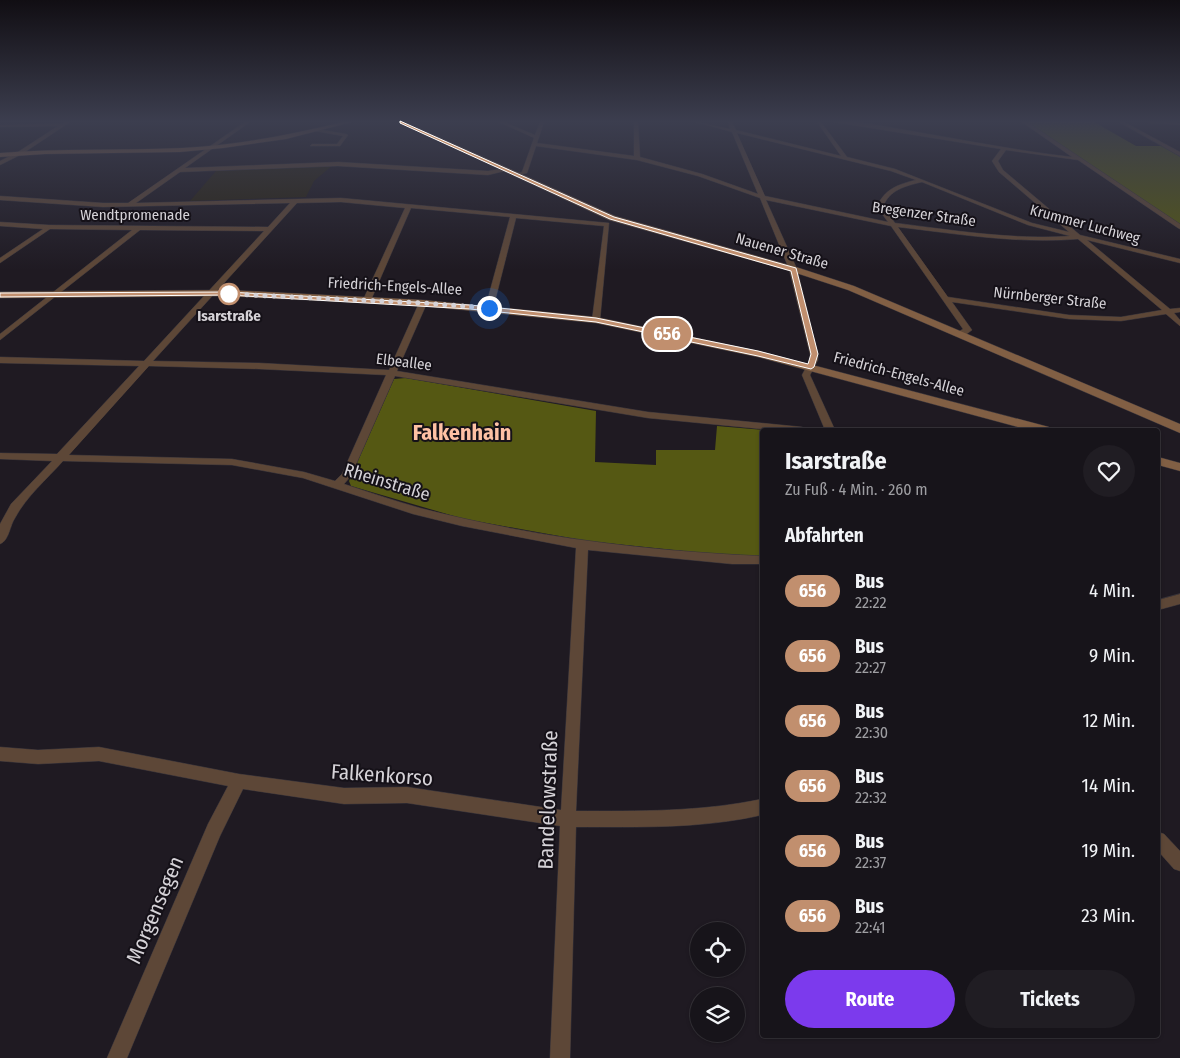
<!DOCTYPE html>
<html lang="de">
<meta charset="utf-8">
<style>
:root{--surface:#17141a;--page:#201d23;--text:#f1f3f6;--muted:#9e9ea2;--line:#363339;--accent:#7c3aed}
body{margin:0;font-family:"Fira Sans Condensed",sans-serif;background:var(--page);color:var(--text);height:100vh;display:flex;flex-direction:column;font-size:19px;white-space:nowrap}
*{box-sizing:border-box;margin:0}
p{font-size:16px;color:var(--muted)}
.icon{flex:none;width:28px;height:28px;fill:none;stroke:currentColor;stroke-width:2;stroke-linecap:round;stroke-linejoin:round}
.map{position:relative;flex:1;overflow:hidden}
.sheet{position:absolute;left:760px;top:428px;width:400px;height:610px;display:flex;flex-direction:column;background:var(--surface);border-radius:5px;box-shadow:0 1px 4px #0004,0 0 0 1px var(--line)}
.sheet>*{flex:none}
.badge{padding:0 10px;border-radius:16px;font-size:18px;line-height:32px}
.buttons{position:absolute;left:690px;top:922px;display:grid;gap:10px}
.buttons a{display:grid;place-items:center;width:55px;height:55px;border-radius:50%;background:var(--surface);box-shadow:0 1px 4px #0004,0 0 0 1px var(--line);font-size:25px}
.you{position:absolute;width:25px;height:25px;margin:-12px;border:4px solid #fff;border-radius:50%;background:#1a73e8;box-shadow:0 0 0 8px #1a73e833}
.map>.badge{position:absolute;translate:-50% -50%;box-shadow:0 0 0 2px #fff}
h2{padding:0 25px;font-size:19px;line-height:45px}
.round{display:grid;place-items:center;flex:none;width:52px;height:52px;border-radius:26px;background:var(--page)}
.overview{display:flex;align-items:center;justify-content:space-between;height:85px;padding:0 25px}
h1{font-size:24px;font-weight:700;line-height:38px}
.button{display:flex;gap:10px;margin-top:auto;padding:10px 25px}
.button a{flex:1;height:58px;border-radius:30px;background:var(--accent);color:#fff;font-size:20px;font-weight:700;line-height:58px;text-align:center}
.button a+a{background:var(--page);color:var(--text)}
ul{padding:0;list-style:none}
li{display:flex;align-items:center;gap:15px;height:65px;padding:0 25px}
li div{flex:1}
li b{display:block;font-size:19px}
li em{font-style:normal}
li .badge{min-width:55px;font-weight:700;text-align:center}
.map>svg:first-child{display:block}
.education{fill:#292312}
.forest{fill:#555813}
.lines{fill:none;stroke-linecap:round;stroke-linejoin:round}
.street-casing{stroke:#38343b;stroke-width:1}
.secondary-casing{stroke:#38343b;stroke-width:1}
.street{fill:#5d4737;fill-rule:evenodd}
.secondary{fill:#815f44;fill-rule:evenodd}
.line{fill:#c18f6e;stroke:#fff}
.walk{stroke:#d5d2d7;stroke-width:5;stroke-dasharray:0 9}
.stop-dot{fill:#fff;stroke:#c18f6e;stroke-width:2.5}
.labels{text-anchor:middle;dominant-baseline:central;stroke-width:4;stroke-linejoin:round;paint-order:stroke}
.far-street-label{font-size:15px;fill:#d5d2d7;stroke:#151118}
.far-stop-label{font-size:15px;font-weight:bold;fill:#d5d2d7;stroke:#151118}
.street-label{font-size:18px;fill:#d5d2d7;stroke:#151118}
.near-street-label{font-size:21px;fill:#d5d2d7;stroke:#151118}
.district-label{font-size:22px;font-weight:bold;fill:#fec1a4;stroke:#151118}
</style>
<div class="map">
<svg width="1180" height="1058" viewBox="0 0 1180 1058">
<rect width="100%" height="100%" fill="#1f1a22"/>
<polygon class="education" points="333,165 314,181 306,197 190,201 216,171"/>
<g class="forest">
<polygon points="1023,122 1094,122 1136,146 1163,146 1180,155 1180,226"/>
<polygon points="406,378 596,411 595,462 656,465 656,450 715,450 717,426 765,430 762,430 762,557 731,556 587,541 464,519 351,486 349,481 394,379"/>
</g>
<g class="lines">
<g class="street-casing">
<g id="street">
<polygon points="65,122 70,122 22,154 0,165 0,161 18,152 58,126 0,127 0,125 62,124"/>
<path d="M245,122H250L185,168L338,162L488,171L506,168L509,170L488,175L338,166L180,172L136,203L341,198L609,223L600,320L596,322L592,320L604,226L516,218L493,309L489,311L485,309L510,217L411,208L371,300L367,302L363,300L405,208L341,202L297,203L153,361L259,363L389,370L419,303L423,301L427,303L397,371L648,412L802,427L807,430H772L648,418L395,376L351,476L344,484C369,492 395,501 420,508C532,537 648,551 762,556V564H732L588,550L576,811C639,811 700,812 762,799V815C701,829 638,827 576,827L570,1058H550L560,826L407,803L344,804L243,789L220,836L127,1058H107L208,824L228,786L99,761L38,764L0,761V747L38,750L99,747L239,774L344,788L407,787L561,810L576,548L462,526L413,514L303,478L232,465L63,461C47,479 26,497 15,518C10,525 9,541 0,544V524L11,504L52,461L0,459V453L57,454L139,366L0,363V357L144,361L264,231L140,230L0,340V334L132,230L50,229L0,263V258L43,229L0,226V222L49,225L268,227L290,203L103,207L0,200V196L103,203H128ZM149,366L259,369L386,375L342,474L335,481L304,472L232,459L69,455Z"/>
<path d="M499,122H504L535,135L540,122H544L537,143L634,156V122H638L640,157L702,174L758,194L732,132L696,122L730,129L728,122H732L736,130L841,156L817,122H821L847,157L895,169L1032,223L1069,232L999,172L992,161L1001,149L834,122C858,120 892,128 917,132C969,141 1020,151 1072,157L1022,122H1027L1180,224V229L1178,228L1078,160L1006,150L998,161L1003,170L1080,235L1180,259V263L1087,240L1170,309L1180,308V312L1174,313L1180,320V326L1166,314L1121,321L1069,319L952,302L972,330L964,336H958V332L963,329L891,226L766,200L797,269L818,354V360L810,375L835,430H825L802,375L810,360V354L789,269L760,198L698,176L637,160L536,146L527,173L515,176V174L522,172L534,138ZM737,133L891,171L916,180C899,184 884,189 877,207L888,222L765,196ZM922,182L1028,225L1070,236C1012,240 952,230 895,223L883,207C889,190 905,186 922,182ZM898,227C958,234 1018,244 1078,239L1162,310L1121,317L1069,315L948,297Z"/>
<polygon points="1119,122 1124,122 1180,152 1180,156"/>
<polygon points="1149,122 1180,123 1180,125 1151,123"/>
<polygon points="317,129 346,134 348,135 340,146 310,146 312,144 337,144 343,136 315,131"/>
<polygon points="1180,594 1180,604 1158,610 1158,600"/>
<polygon points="1158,832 1164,834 1180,851 1180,871 1174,869 1158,851"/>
</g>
</g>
<g class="secondary-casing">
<g id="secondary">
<path d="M343,122H352L286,139L223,148L180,152L45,154L0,157V153C61,148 121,151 182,148C237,145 290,135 343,122Z"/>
<polygon points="398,122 405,122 615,216 796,267 854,286 1180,424 1180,433 848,290 790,271 609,220"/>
<polygon points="228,290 423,300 596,317 759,351 1049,427 1050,430 1029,430 758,357 596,323 423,306 228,296 0,298 0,292"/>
<polygon points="1158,457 1180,463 1180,471 1158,465"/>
</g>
</g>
<use href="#street" class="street"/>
<use href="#secondary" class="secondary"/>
</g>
<linearGradient id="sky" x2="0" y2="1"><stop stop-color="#110e13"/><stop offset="0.45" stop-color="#3c3e4f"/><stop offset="1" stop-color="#3c3e4f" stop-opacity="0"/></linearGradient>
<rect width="1180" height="270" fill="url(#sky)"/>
<polygon class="line" points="400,121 614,217 796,268 818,354 814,367 811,369 758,356 596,322 470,309 228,295 0,297 0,293 228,292 470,305 596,318 758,351 808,364 811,354 791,271 610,219 400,123"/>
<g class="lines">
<polyline class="walk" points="229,294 423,303 489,308"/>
</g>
<circle class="stop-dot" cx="229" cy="294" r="10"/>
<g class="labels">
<g class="far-street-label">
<text transform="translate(924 214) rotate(8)">Bregenzer Straße</text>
<text x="135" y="215">Wendtpromenade</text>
<text transform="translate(1085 224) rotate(15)">Krummer Luchweg</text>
<text transform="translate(782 251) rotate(16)">Nauener Straße</text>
<text transform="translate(395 286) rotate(3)">Friedrich-Engels-Allee</text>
<text transform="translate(1050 298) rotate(6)">Nürnberger Straße</text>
<text transform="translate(404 362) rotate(7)">Elbeallee</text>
<text transform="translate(899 374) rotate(15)">Friedrich-Engels-Allee</text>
</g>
<g class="far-stop-label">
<text x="229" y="316">Isarstraße</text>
</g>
<g class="street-label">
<text transform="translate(387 482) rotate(17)">Rheinstraße</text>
</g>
<g class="near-street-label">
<text transform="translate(382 775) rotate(4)">Falkenkorso</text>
<text transform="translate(548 800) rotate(-88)">Bandelowstraße</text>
<text transform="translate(155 910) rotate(-67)">Morgensegen</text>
</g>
<g class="district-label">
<text x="462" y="432">Falkenhain</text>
</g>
</g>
</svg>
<div class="buttons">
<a><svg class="icon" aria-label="locate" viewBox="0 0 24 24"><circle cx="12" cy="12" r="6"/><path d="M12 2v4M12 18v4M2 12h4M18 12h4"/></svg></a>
<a><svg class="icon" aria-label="layers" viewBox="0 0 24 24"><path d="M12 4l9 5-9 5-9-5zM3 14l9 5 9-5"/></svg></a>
</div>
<div class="you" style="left:489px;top:308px"></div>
<b class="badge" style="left:667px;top:334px;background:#c18f6e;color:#fff">656</b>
<section class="sheet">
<div class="overview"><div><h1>Isarstraße</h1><p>Zu Fuß · 4 Min. · 260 m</p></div><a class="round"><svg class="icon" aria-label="heart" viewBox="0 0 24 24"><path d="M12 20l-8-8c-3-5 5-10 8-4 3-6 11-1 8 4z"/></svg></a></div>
<h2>Abfahrten</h2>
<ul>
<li><span class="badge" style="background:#c18f6e;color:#fff">656</span><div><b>Bus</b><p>22:22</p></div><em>4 Min.</em></li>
<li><span class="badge" style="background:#c18f6e;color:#fff">656</span><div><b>Bus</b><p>22:27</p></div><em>9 Min.</em></li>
<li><span class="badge" style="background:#c18f6e;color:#fff">656</span><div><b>Bus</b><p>22:30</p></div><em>12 Min.</em></li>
<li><span class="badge" style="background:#c18f6e;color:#fff">656</span><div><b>Bus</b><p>22:32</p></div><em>14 Min.</em></li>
<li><span class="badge" style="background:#c18f6e;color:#fff">656</span><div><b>Bus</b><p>22:37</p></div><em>19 Min.</em></li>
<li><span class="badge" style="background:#c18f6e;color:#fff">656</span><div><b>Bus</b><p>22:41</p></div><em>23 Min.</em></li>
</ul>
<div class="button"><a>Route</a><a>Tickets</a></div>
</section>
</div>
